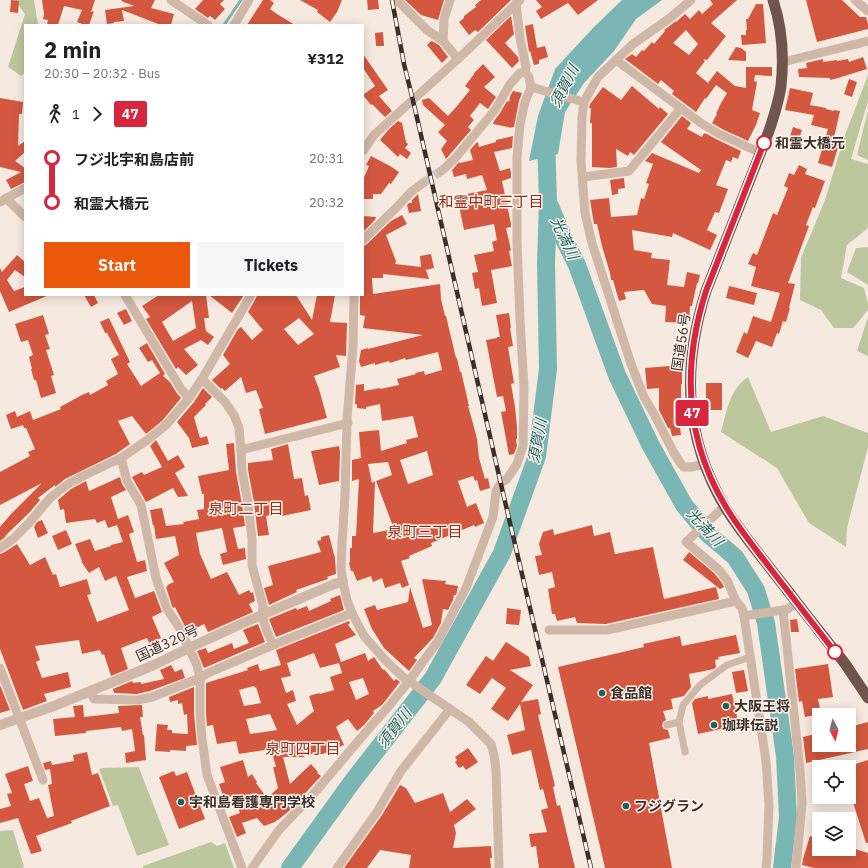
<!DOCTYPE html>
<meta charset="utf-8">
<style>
:root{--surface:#fff;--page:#f6f6f6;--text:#202124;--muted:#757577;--accent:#ea580c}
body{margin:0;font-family:"IBM Plex Sans","Noto Sans JP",sans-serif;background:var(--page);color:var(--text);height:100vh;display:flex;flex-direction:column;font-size:15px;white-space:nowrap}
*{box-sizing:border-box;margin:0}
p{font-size:13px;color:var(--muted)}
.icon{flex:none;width:22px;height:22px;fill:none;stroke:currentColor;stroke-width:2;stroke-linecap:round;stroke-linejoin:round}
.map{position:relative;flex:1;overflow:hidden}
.drawer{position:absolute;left:24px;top:24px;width:340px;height:272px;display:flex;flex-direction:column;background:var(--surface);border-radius:0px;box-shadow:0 2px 10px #0003}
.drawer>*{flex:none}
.badge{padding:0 8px;border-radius:3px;font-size:14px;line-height:26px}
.needle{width:26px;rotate:173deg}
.tools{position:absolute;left:812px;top:708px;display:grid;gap:8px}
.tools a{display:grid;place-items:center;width:44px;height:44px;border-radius:0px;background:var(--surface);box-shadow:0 2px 10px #0003;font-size:20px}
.map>.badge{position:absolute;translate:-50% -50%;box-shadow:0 0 0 2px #fff}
.legs{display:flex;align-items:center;gap:6px;height:44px;padding:0 20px;font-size:13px}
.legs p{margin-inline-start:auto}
.head{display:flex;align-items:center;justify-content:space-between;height:68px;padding:0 20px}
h1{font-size:22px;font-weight:700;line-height:30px}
.cta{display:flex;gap:8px;margin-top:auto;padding:8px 20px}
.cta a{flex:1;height:46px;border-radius:0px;background:var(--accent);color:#fff;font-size:16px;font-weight:700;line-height:46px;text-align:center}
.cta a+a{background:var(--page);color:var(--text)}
ul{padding:0 20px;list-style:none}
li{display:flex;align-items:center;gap:14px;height:44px;font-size:15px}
li i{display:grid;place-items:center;width:6px;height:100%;margin:0 5px;background:currentColor}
li i::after{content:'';width:10px;height:10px;margin:-5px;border:3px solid;border-radius:50%;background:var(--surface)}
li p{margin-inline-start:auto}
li:first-child i{background:linear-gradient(#0000 50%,currentColor 0)}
li:last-child i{background:linear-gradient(currentColor 50%,#0000 0)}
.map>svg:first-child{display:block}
.green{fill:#bcc79d}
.water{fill:#7ab6b4}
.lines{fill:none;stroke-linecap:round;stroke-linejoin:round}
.stream{stroke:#7ab6b4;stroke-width:3}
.river{stroke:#7ab6b4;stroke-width:18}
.building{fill:#d3583f;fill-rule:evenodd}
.minor-tunnel{stroke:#d1c4bb;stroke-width:9;stroke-dasharray:9 4.5;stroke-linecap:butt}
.pedestrian{stroke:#d0b8a9;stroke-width:7}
.minor{stroke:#d0b8a9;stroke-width:9}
.tertiary{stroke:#d0b8a9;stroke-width:10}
.trunk{stroke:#6f554c;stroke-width:11}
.rail-casing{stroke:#3c2e29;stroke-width:4.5}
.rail{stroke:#fcf4ec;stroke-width:3;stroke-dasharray:9;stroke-linecap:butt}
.line-1-casing{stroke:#fff;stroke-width:9}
.line-1{stroke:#d7263d;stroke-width:6}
.stop-1-dot{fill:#fff;stroke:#d7263d;stroke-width:2}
.poi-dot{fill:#196362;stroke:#fcf4ec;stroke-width:1.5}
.labels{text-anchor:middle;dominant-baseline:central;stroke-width:3;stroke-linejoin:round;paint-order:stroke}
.stop-label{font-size:14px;font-weight:bold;fill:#3c2e29;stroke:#fcf4ec;text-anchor:start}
.street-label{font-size:14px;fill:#3c2e29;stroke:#fcf4ec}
.poi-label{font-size:14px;font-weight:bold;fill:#3c2e29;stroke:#fcf4ec;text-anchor:start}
.water-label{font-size:15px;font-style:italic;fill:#196362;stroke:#fcf4ec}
.neighbourhood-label{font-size:15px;fill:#952c18;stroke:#fcf4ec}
</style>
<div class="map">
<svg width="868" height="868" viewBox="0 0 868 868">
<rect width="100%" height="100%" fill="#f6e9df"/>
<g class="green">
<polygon points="15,0 34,0 38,25 25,25 25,73 21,76 8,67 25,14"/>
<polygon points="868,75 868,101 851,159 868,164 868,228 847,245 841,278 864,288 868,303 868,310 853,328 834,328 821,310 800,300 801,258 825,200 845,135"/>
<polygon points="868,110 868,160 857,155"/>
<polygon points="868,247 868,285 847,272 856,248"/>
<polygon points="868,317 868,356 857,351"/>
<path d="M748,377L771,432L823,416L868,433V447L847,528L846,547L809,523L777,468L721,432C727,411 729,390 748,377Z"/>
<polygon points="139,767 141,773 169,845 137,856 118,805 113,806 99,769 103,768"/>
<polygon points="13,830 24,867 21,868 0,868 0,831"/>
<polygon points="211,842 217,846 225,843 234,868 143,868 143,866"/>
</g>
<polygon class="water" points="622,0 662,0 636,19 614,51 584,83 565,112 558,154 529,161 538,116 555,69 593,28"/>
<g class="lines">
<polyline class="stream" points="224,25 241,0"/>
<g class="river">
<polyline points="550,206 562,235 577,265 617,375 650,444 684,505 708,534 735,557 756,590 766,623 785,756 788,817 782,868"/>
<polyline points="290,868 352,782 433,678 502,553 537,456 548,369 546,264 548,202 546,136 546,133"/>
</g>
</g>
<g class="building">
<polygon points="11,0 19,1 18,13 10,12"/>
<polygon points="42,0 95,0 91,12 94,11 89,25 85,25 77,22 82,10 64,6 58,25 47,25 48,20 43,19 44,14"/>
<polygon points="122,0 155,0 151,8 174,14 171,25 161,25 122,10 124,21 114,22 114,23 107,24 105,10 134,6 121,1"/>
<polygon points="203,0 224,0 220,4 225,9 215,20 210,16 208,18 195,9"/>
<polygon points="263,0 270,0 274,3 270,9 277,14 295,25 247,25"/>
<polygon points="300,0 342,0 337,12 330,22 317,12 318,10"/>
<polygon points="367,0 378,0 379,9 368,10"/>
<polygon points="405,0 444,0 438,20 421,15"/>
<polygon points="481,0 511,0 478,32 475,30 469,35 459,22 464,18 464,16 476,7 475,5"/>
<polygon points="536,0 598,0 578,15 568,3 541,19 536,11 542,7"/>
<path d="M710,0H737L711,23L726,36L707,60L703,59L705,61L696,73L708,83L717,71L735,86L746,88V67H772V76L755,75L754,81L757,82L752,110L760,113L756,125L748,141L722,129L712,123L717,114H716L720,105L727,93L716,85L706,99L705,98L696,112L672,94L674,91L661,80L658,84L625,59L632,54L636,57L642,50L644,51L652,42L654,44L665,31L664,30L676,21V22L685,14L690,19L699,10L702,14L713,4ZM686,30L698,44L689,55L673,43Z"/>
<polygon points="806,0 842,0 860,17 866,17 868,24 868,29 817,42"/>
<polygon points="756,4 763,4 766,43 742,45 741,35 746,35 746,30 747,30 746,19 748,19"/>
<polygon points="511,16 514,34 505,43 518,57 519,61 512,68 486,40"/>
<polygon points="533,24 537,48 545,46 548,57 539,60 539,64 534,65 530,51 529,52 525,26"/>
<polygon points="383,32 384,46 376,46 375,33"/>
<polygon points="431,41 432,41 439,45 448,57 442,63 427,45"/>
<polygon points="736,47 741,48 746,52 746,61 728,60"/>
<polygon points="363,54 388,90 379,96 392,111 385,117 372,104 371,105 363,95 375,86 363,68"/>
<polygon points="863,57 867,69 838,78 830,80 830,78 799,77 798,69 807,68 806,63 823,59 823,62 837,60 837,61 848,59 849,62"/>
<polygon points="483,64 495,77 484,87 496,97 488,109 480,103 470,116 474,120 468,127 471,130 446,159 441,149 447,141 438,132 445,125 423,105 422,100 429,98 448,116 457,106 470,90 465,86 474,74 474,73"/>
<polygon points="849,79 857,82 852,97 844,94"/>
<polygon points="632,86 659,109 660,107 668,114 634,155 630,152 628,156 616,149 617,167 609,168 592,167 592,123 590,123 591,108 589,108 590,104 603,87 621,100"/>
<polygon points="790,88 813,93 810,105 826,108 826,109 834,111 834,110 840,111 833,142 839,144 832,167 818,163 828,129 811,125 814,115 785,110"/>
<polygon points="513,91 522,93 519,101 514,127 511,127 512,128 493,124 494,121 500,113 507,101 509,102 510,96"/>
<polygon points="0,98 23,102 22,114 19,114 18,146 25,141 25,152 15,161 25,168 25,182 11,189 6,180 21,172 0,167"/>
<polygon points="682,116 691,123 687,129 702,137 704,133 706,134 707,134 716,139 741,151 738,159 733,157 731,162 726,160 716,185 728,189 719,213 715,212 707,230 717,235 710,250 673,233 672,237 632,230 634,250 652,253 651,258 670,260 667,285 684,287 687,272 700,275 698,283 697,283 692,306 690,306 689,323 665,322 666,306 652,304 644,290 624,292 626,299 619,301 613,280 611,280 610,273 602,246 597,224 594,224 590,200 609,198 611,217 637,215 641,198 644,199 649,184 646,183 653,164 645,161 652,153 699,173 701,170 661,142"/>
<polygon points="398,121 402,123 406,142 408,144 405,148 411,153 407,159 400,154 398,157 380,140 388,130"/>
<polygon points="793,127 802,130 798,143 789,140"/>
<polygon points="513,136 512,148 494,152 500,171 510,168 511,173 511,178 502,181 511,224 511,227 506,228 511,250 509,251 512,266 491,270 497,303 482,306 479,288 475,289 472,273 478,272 474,255 494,251 492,242 497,240 494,224 464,230 457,196 487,190 482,175 467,179 466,174 454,177 452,170 459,162 460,163 473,160 470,150 476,143 478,142 479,147 496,142 496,140"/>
<polygon points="371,156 390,166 399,172 391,184 389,183 381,194 373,194 373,199 363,199 363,180 369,166 366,165"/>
<polygon points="799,165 807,169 805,174 825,181 815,208 813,207 806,225 809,226 788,283 795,284 789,308 790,308 786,322 783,321 779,334 777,333 772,347 756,341 748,358 736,352 744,332 747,334 753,316 771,322 780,293 751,286 756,267 748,264 753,253 757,255 773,213 777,215 788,188 784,186 789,173 794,175"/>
<polygon points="624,178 625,188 618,189 618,194 612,195 610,180"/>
<polygon points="418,194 421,211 409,213 407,205 409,203 412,203 412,200"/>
<path d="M402,215L407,224L386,235L396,261L395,264L421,267L420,256L431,254L434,268L426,270L429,279L383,274V278H372L373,294L440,284L441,299L445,316H446L456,358H457L460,372L461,371L469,406H468L474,427L477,439L479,458L485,479L488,478L490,488L480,491L477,480L475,481L473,476L458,481L467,507L476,503L484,523L475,527L474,525L431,543L432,546L409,556L410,558L401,561L409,585L402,588L400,583L385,588L382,578L373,582L371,576L357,581L353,571H351L349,563L350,562V548H352V536H356L359,479L352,481V460L361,458L359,432L379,430L381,451L407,443L406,440L418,437L413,416L382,421L380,404L366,407V409L357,408V404H355L356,385L364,384V391L380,388V389L399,385L397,379L416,374L415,373L424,371L425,375L442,370L438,352L406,360L405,358L390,363L389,361L375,365V363L361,367L359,361L361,350L368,348V349L423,335L363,328L365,316L360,315V295H363L364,246L367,244L391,221ZM427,451L433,475L408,484L400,460ZM388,462L392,475L376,481L394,529L373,533L375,481L372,483L368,464Z"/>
<polygon points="363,216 376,217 375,220 363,232"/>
<polygon points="17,255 25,262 25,277 15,270 7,280 14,291 25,287 25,295 49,295 9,312 0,291 0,268 2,272"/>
<polygon points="729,286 757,293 754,305 726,298"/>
<polygon points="84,295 94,295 98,303 91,307"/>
<path d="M159,295H206L209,318H204L206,331L214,337L208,345L201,340L184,349L198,365L186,375L178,367L176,369L146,319L150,317L142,306ZM192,301L196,328L173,341L162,322Z"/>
<polygon points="209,295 244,295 232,313"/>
<path d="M257,295H296L312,320L317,295H335L330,322L347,323L346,356L336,355L340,367L314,376L319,389L327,418L265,434L259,409L263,408L256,390L246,393L241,377L225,391L222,388L221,389L212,380L230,364L223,355L238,329L241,327L252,340L263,330L248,312L256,298ZM299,318L314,334L298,345L284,329Z"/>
<polygon points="126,309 132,321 124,325 117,313"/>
<polygon points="509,313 511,328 510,328 513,346 508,347 514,383 511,384 515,407 517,427 517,439 516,439 517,446 514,454 509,455 501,412 506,411 503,396 497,397 486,340 497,338 497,337 500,337 496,315"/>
<polygon points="43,315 49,334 45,335 50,349 46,350 54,375 51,376 56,393 41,398 36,380 34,380 31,369 32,369 29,357 33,355 28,340 21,342 15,324"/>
<polygon points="109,318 130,362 127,364 141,386 160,373 152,360 148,362 139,348 147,343 165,374 163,376 170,382 176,392 181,398 162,421 146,434 132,416 118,421 130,444 116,454 65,479 55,487 55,485 38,498 40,500 30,512 4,537 8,535 0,541 0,527 11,514 42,483 0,505 0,472 30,456 28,452 35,449 26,428 24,428 23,425 11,429 6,415 15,411 17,417 30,411 33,420 61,409 60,407 82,395 89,392 90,395 108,385 106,381 118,374 111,359 119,355 107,333 105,333 100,322"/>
<polygon points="670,366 682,366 682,384 681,384 681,407 683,427 680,427 681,435 672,436 670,428 668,428 659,410 659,388 647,389 645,368"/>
<rect x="706" y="383" width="16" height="27"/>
<polygon points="203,388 212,397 205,404 206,405 194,417 200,438 207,436 209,444 192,448 189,438 177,422 194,402"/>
<polygon points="156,440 168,461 178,455 185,467 175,473 188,496 178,497 173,488 146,502 133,479 132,477 142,472 144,475 162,467 150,446"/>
<polygon points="234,443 236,472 242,504 245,526 233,528 238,549 245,548 246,559 223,565 220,554 227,552 222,528 196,533 200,554 211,579 227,572 239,595 249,590 251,593 253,592 255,601 249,604 253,612 208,632 204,624 188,632 177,611 175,607 173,608 172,606 166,587 168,586 167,585 174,582 164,563 179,555 175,536 156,539 154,525 153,526 150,510 162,508 166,526 184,524 183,522 199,519 197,510 204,509 204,494 202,494 198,476 229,470 226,444"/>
<polygon points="288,444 294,479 302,478 305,496 308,495 311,510 282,516 282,513 266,516 269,535 258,536 254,502 248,470 248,463 273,460 271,449"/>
<polygon points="339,446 340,452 339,481 319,485 311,451"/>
<polygon points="120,477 122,484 126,490 111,497 118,519 128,515 134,532 129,534 137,562 145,560 147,571 127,577 135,598 154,591 162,612 152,617 161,638 149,643 147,638 121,648 128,669 111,676 104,654 102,655 100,650 82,654 79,640 35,646 40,660 36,662 42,678 68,672 71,687 44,694 47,701 23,710 0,649 0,554 3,553 17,544 30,565 45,557 53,575 56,574 60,587 87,579 91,594 87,595 97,622 129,610 116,576 105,581 99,567 89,573 81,561 82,561 75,544 90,539 95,551 111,546 111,545 123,542 117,525 108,528 105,520 97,523 95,519 66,523 64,509 60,510 58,500 71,489 86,481 89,491"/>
<polygon points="42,520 48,533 38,538 34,527 37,522"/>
<polygon points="592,525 594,536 610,532 615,554 653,547 664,599 716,587 719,599 606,624 577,623 575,617 557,621 555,614 552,614 548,589 555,587 552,572 539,575 535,556 542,555 539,544 543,532 553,529 554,535"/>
<polygon points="66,530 72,544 58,550 52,536"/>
<polygon points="329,535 335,558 336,574 327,577 328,579 296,590 297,592 269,605 264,588 273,585 268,566 321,552 317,541 321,540 321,537"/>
<polygon points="689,552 714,573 722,583 724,587 720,589 683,560"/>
<polygon points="422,579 446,581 445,584 458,586 457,592 456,595 454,595 453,600 448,610 443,609 441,623 433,638 414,658 417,660 409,671 384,648 372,629 364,609 375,605 377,610 408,602 410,587 423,628 432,625"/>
<polygon points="340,595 344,610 276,637 269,619 296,608 297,610 307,606 309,611 331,601 330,599"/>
<polygon points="507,608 521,610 519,625 506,624"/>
<polygon points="797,619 799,632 791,632 790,620"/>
<path d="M349,621L350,623L348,625L356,635L335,644L341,662L365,653L368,661L374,657L383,670L384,669L394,681L396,679L400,682L382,705L373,711L374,713L364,725L357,731L348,719L336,727L344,745L323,754H301L305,757H283L290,784L311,764L318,772L317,773L321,776L289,811L278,820H277L275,822L264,826L257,818L242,823L246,833L237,837L229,817L240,813L233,796L224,799L219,784L225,782L220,767L243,760L248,777L252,774L257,782L256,783L267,798L278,788L273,767H276L271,749L239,754L236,741L217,744L213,725L207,726L206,714V683L248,670L247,668L258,664L260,671L281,665L276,650ZM314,653L320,668L339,663L342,673L330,677L334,690L320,694L319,693L309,696L314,711L297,725L287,704L296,701L293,690L286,693L281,678L291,676L287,663L282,665ZM363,678L369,694L356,700L349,682ZM254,686L255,688L256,687L261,703L244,706L239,690ZM270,714L277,730L250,734L246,719Z"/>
<polygon points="258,624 265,642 204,668 202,663 197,651 206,648 208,653 232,643 234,649 249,643 243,630"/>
<polygon points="736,635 740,653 718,657 719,659 715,660 716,667 714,669 689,674 691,687 684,696 671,699 673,709 663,711 666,720 663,722 662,726 664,729 668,730 670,738 649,743 672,868 605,868 558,667 644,647 643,644 680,636 682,646"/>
<polygon points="506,642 529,657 531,666 510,670 533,685 521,702 538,699 541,714 538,715 555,786 553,787 557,806 560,805 575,868 539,868 536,846 531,847 529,834 547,832 541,810 548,808 543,789 540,790 531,750 512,755 507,735 525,730 520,704 508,721 491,709 506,688 492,678 480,694 466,685 486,656 493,661"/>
<polygon points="828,664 833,697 818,699 821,714 805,717 802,701 799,702 795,669"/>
<polygon points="171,665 175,672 182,669 185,678 150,691 137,694 114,693 113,689 132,681 133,683 141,682 141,684 164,679 160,670"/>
<polygon points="744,670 748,691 736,693 732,672"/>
<polygon points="0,685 10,710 0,713"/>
<polygon points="194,687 194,714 197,745 186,746 186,751 170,750 170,752 155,751 157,724 168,725 167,730 172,730 172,733 188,734 187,714 184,715 182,703 178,704 178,700 170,702 169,697"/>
<polygon points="732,694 739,725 698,734 692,703 695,699 708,696 708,699"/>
<polygon points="83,705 84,717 119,713 118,706 142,705 143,717 140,717 143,735 144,735 146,760 126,763 125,753 135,751 132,729 122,731 121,727 86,731 86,733 55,736 53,719 75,717 73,706"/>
<polygon points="868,722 868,749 806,763 803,737 819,733 819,745 849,745 849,727"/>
<polygon points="468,748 478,762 466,770 463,766 459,768 455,762 457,760 455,757"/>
<polygon points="87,752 92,775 98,773 110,806 71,821 72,823 36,836 42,851 31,854 18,818 0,823 0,809 11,806 7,794 12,793 5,774 28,766 33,781 24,784 30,801 39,798 47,818 54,816 48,785 52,784 50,769 45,770 43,763 51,761 52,765 74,761 73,755"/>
<polygon points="868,760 868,843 866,843 849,790 849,766"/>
<polygon points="174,771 176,776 187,772 205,819 179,829 159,777"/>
<polygon points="400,785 406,788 415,803 443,793 450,812 467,799 476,809 454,825 456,833 453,848 491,846 492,858 490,858 491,868 409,868 411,855 380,850 367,868 344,868 382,815"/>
<polygon points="810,836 819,839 819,849 849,849 849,847 868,853 868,868 814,868 802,865 803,859"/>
</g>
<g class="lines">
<polyline class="minor-tunnel" points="423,183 441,171"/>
<g class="pedestrian">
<polyline points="667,725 679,722"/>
<polyline points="685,752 679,722 683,705 700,685 727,665 750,657"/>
</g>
<g class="minor">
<polyline points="171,0 208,25"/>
<polyline points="397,0 427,30 443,41 458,59"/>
<polyline points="691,0 670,18 633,44 598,77 590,91 584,102 582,118 581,161 585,213 592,243 631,364 644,397 654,414 674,453 681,464 684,467 691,467 705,464"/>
<polyline points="855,0 868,11"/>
<polyline points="234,25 249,0"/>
<polyline points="443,41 444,19 450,0"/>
<polyline points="616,60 701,123 719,134 761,153"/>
<polyline points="783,62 868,41"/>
<polyline points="531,87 584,102"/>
<polyline points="363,151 374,135 458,59 520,0"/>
<polyline points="441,171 446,167 457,156 495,110 510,84 520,73 525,72 526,67 520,38 516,3"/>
<polyline points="583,177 629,171 681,108"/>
<polyline points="6,198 25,217"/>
<polyline points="0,202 25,188"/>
<polyline points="363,240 397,207 411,192 423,183"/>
<polyline points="125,295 181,389 189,398"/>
<polyline points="354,295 353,347 347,419 345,495 342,544 341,568 343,582 347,600 352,613 364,636 387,662 403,677 469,722 491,744 494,755 496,769 499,868"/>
<polyline points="202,379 225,402 234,415 239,428 241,450 242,471 248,503 252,539 252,565 263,606 262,615 266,629 273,645"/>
<polyline points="241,450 348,423"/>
<polyline points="121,458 127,481 141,505 156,578 167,609 179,627 197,665 200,678 200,714 202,738 207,775 227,828 242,868"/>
<polyline points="725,506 686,542 718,569 727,580 736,601"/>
<polyline points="0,548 13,539 29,523 50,498 68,484 85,475 121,458 146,441 166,425 189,398 202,379 251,295"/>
<polyline points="783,610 800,770 802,804 796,868"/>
<polyline points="744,616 783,610 788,609 796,603"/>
<polyline points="549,630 607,630 736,601 742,608 744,616 766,761 769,805 767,857 766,868"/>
<polyline points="0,668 43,780"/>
<polyline points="90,691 94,699 138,700 152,697 200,678 208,673 273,645 352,613"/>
<polyline points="252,868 279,830 316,791 371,726 389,706 409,681 438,641 466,588 493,517 496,491 501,483 507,479 517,464 523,446 524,388 520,320 517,241 517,157 520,124 525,102 531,87 529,77 525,72"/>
<polyline points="337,868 377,812 401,771 450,709"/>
</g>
<polyline class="tertiary" points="0,725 54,706 154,665 189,648 241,624 334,584 343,582"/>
<path class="trunk" d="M773,0C782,27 784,58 781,86C779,101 774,116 769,131L706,291C682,367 684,437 725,507C739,530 757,551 773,572C789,592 804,612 820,632C828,643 838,654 846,665C853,676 861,687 868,698"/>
<g class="rail-casing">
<polyline id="rail" points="392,0 404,64 415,109 503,493 591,868"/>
</g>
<use href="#rail" class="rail"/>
</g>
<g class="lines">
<g class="line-1-casing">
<path id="line-1" d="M764,143L706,291C682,366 684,438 726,507C739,529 755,548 770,568C792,596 813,624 835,652"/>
</g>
<use href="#line-1" class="line-1"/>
</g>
<g class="stop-1-dot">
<circle cx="764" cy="143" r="7"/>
<circle cx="835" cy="652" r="7"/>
</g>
<g class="poi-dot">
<circle cx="602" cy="693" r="4"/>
<circle cx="726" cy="706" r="4"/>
<circle cx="714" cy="725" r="4"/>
<circle cx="181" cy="802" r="4"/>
<circle cx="626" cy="806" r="4"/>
</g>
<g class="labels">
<g class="stop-label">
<text x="775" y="143">和霊大橋元</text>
</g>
<g class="street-label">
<text transform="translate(681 342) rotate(-82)">国道56号</text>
<text transform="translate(167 643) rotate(-25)">国道320号</text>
</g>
<g class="poi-label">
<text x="610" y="693">食品館</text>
<text x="734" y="706">大阪王将</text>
<text x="722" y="725">珈琲伝説</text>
<text x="189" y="802">宇和島看護専門学校</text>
<text x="634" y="806">フジグラン</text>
</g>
<g class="water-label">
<text transform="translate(564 86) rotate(-63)">須賀川</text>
<text transform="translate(565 238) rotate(65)">光満川</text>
<text transform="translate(537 441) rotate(-80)">須賀川</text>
<text transform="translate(705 527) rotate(47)">光満川</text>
<text transform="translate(394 728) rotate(-52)">須賀川</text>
</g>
<g class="neighbourhood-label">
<text x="491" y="201">和霊中町三丁目</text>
<text x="246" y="508">泉町二丁目</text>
<text x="425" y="531">泉町三丁目</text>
<text x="303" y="748">泉町四丁目</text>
</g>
</g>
</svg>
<div class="tools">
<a><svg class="needle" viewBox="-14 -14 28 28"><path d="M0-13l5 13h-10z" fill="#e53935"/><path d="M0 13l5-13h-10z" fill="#757577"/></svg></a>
<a><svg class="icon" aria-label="locate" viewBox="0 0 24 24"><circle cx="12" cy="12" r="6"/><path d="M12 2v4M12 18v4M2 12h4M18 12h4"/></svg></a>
<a><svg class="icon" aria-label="layers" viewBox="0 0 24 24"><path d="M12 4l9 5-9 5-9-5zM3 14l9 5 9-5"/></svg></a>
</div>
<b class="badge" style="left:692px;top:413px;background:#d7263d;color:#fff">47</b>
<section class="drawer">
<div class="head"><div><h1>2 min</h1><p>20:30 – 20:32 · Bus</p></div><b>¥312</b></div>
<div class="legs"><svg class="icon" aria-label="walk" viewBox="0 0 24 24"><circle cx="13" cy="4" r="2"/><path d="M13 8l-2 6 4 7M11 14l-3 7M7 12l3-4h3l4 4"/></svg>1<svg class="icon" aria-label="forward" viewBox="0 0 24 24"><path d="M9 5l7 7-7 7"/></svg><b class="badge" style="background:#d7263d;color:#fff">47</b></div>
<ul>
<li><i style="color:#d7263d"></i><b>フジ北宇和島店前</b><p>20:31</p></li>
<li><i style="color:#d7263d"></i><b>和霊大橋元</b><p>20:32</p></li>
</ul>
<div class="cta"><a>Start</a><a>Tickets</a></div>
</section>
</div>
